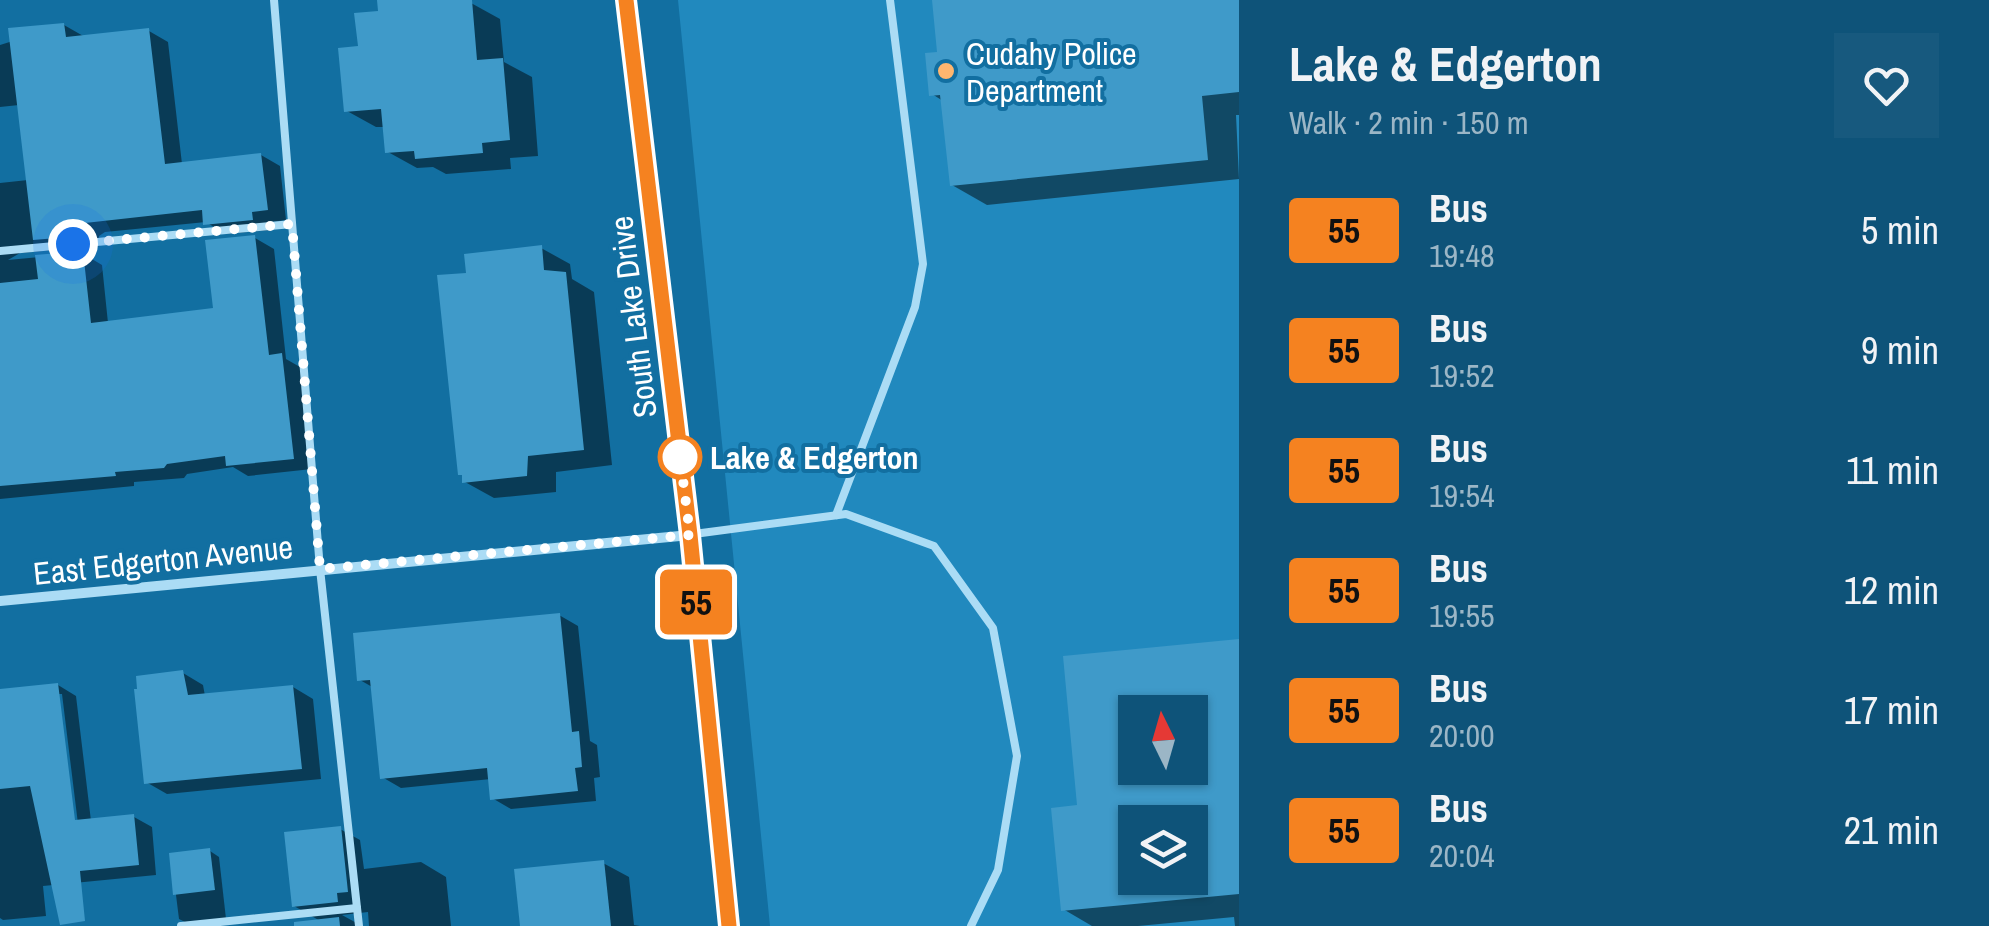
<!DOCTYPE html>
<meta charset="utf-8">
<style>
:root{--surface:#0e5379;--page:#17597e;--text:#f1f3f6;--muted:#9bb6c6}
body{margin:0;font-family:"Archivo Narrow",sans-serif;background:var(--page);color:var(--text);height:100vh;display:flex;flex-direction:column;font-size:38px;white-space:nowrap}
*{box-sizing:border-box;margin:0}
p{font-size:32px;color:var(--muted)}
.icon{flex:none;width:55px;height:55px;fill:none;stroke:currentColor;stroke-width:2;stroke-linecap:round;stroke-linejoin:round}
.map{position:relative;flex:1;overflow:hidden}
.panel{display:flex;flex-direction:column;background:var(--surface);width:750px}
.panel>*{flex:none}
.badge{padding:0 20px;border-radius:8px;font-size:35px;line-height:65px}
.needle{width:65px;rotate:355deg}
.fabs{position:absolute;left:1118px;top:695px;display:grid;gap:20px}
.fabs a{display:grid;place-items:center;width:90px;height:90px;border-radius:0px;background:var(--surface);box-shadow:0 2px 8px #0004;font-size:50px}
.you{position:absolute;width:50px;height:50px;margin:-25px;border:8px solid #fff;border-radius:50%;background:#1a73e8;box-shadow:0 0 0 15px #1a73e833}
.map>.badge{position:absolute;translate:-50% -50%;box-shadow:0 0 0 5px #fff}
.round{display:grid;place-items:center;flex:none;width:105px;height:105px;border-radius:0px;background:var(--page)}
.overview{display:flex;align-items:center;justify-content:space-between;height:170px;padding:0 50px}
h1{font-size:48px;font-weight:700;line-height:75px}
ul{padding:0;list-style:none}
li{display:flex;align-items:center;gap:30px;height:120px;padding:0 50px}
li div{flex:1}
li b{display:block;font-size:38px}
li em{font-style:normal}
li .badge{min-width:110px;font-weight:700;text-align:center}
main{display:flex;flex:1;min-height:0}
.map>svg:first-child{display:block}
.green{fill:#2189be;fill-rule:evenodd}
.shadow{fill:#0007;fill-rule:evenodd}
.building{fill:#3f9ac9;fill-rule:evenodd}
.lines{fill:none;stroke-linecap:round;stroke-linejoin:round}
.service{stroke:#abdcf5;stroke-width:8}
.minor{stroke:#abdcf5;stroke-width:10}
.secondary{stroke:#dbf1fd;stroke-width:20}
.line-casing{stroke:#fff;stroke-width:22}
.line{stroke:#f58220;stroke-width:15}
.walk{stroke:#fff;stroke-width:10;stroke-dasharray:0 18}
.poi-dot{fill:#ffb66f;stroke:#126fa1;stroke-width:4}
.stop-dot{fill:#fff;stroke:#f58220;stroke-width:5}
.labels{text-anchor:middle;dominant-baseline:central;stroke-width:8;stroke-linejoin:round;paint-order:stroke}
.poi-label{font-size:32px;fill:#fff;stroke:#126fa1;text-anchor:start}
.street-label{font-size:32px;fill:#fff;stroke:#126fa1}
.stop-label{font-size:32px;font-weight:bold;fill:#fff;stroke:#126fa1;text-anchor:start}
</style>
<main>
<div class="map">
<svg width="1239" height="926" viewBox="0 0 1239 926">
<rect width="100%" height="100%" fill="#126fa1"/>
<path class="green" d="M678,0H1239V926H770ZM1135,712H1190V768H1135ZM1135,822H1190V878H1135Z"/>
<g class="shadow">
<polygon points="414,0 471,3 500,19 504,62 532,77 538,156 510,158 511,169 446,174 433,167 417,168 388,152 385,127 376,127 347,111 360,48 381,13"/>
<polygon points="934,0 1239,0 1239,115 1236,115 1239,179 987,205 952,185 943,101 932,94 940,54"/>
<polygon points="64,25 85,37 149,31 168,42 182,164 261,155 280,166 286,220 271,222 272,230 225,234 206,222 105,232 99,236 100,246 20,253 8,260 82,253 102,265 108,323 216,310 255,238 274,249 286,359 300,367 312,469 248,476 233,467 187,474 184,478 134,482 134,486 0,499 0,183 28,180 19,105 0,107 0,45"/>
<polygon points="541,248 570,264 572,279 594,292 612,465 556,472 556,492 494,498 465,482 469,275"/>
<polygon points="559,615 578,626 590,741 597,745 600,777 594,778 596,801 511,809 492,798 491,779 401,788 382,777 374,688 360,680"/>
<path d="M1239,642V926H1235L1234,917L1138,926H1092L1063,909L1080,807L1066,658ZM1135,712H1190V768H1135ZM1135,822H1190V878H1135Z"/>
<polygon points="183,673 203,685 205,696 293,687 313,699 321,779 167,794 146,782"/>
<path d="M58,685L76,696L91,821L134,817L152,827L156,875L43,886L46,916L3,920L0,918V691ZM57,694H62L79,832L74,833Z"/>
<polygon points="340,829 360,840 364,869 421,862 446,877 451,926 369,926 368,912 342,915 362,926 297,926 322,922 294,906"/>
<polygon points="210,851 219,857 226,919 189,924 179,919 171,855"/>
<polygon points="603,863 629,877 634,925 640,926 523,926"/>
</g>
<g class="building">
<polygon points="377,0 472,0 477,60 503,58 510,140 482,143 483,153 415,159 414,151 385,153 381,109 344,112 338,48 358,46 354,13 378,11"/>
<polygon points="932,0 1239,0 1239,92 1202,96 1208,160 950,186 940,95 929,96 925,53 937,52"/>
<polygon points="64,23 66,37 149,28 165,164 261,153 268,210 252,212 253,220 203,225 202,210 85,223 80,225 81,236 33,240 8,28"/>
<polygon points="255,235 269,355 282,353 294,459 226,466 225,456 167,464 164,468 115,472 116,476 0,486 0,283 38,279 35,255 83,251 91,323 213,308 205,240"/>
<polygon points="542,245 544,270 566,272 584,450 528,456 527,476 462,483 462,475 458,475 437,275 466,273 464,254"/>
<polygon points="560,613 572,732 579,731 582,767 575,768 578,791 490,800 487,768 380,779 370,680 357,681 353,633"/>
<path d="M1239,639V894L1061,911L1051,808L1077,805L1063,656ZM1135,712H1190V768H1135ZM1135,822H1190V878H1135Z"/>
<polygon points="183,670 188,695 293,685 302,769 144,784 134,689 137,689 136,676"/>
<polygon points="58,683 75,820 134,814 139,865 80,871 85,921 60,925 30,786 0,789 0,689"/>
<polygon points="341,826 348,892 337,893 338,902 292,907 284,832"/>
<polygon points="210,848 215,890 173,895 169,853"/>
<polygon points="604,860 611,926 520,926 514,869"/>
<polygon points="339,917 340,926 294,926 294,922"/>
</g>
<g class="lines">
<g class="service">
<polyline points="274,0 320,569 359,926"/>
<polyline points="0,251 292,224"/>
<polyline points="836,515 915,307 923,264 890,0"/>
<polyline points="694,534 846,514 934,546 993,628 1017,756 998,870 971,926"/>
<polyline points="181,926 357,908"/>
</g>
<polyline class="minor" points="0,601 690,535"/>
<polyline class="secondary" points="626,0 690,535 729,926"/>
</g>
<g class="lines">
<g class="line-casing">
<polyline id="line" points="626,0 690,535 729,926"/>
</g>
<use href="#line" class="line"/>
<polyline class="walk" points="73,244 292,224 320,569 690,535 678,440 680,457"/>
</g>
<circle class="poi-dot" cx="946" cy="71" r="10"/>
<circle class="stop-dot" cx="680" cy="457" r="20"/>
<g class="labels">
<g class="poi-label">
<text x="966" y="53">Cudahy Police<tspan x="966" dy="37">Department</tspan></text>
</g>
<g class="street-label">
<text transform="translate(633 317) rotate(-97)">South Lake Drive</text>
<text transform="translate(163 560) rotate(-6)">East Edgerton Avenue</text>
</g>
<g class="stop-label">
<text x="710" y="457">Lake &amp; Edgerton</text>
</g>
</g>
</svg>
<div class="fabs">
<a><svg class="needle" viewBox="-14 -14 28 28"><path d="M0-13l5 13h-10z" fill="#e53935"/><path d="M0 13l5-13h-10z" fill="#9bb6c6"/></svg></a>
<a><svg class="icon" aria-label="layers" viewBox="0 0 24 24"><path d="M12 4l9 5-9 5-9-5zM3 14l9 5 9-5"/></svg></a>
</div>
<div class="you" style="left:73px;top:244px"></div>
<b class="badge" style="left:696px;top:602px;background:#f58220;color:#111">55</b>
</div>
<section class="panel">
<div class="overview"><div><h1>Lake &amp; Edgerton</h1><p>Walk · 2 min · 150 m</p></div><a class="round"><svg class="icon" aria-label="heart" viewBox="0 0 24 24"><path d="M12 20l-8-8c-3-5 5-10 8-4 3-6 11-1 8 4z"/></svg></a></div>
<ul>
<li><span class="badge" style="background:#f58220;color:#111">55</span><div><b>Bus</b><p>19:48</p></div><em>5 min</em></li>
<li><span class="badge" style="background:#f58220;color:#111">55</span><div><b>Bus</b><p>19:52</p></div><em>9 min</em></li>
<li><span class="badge" style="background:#f58220;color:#111">55</span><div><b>Bus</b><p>19:54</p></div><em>11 min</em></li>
<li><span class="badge" style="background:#f58220;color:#111">55</span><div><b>Bus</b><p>19:55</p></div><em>12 min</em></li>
<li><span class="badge" style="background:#f58220;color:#111">55</span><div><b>Bus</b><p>20:00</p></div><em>17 min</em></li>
<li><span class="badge" style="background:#f58220;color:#111">55</span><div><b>Bus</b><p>20:04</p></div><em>21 min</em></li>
</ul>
</section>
</main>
